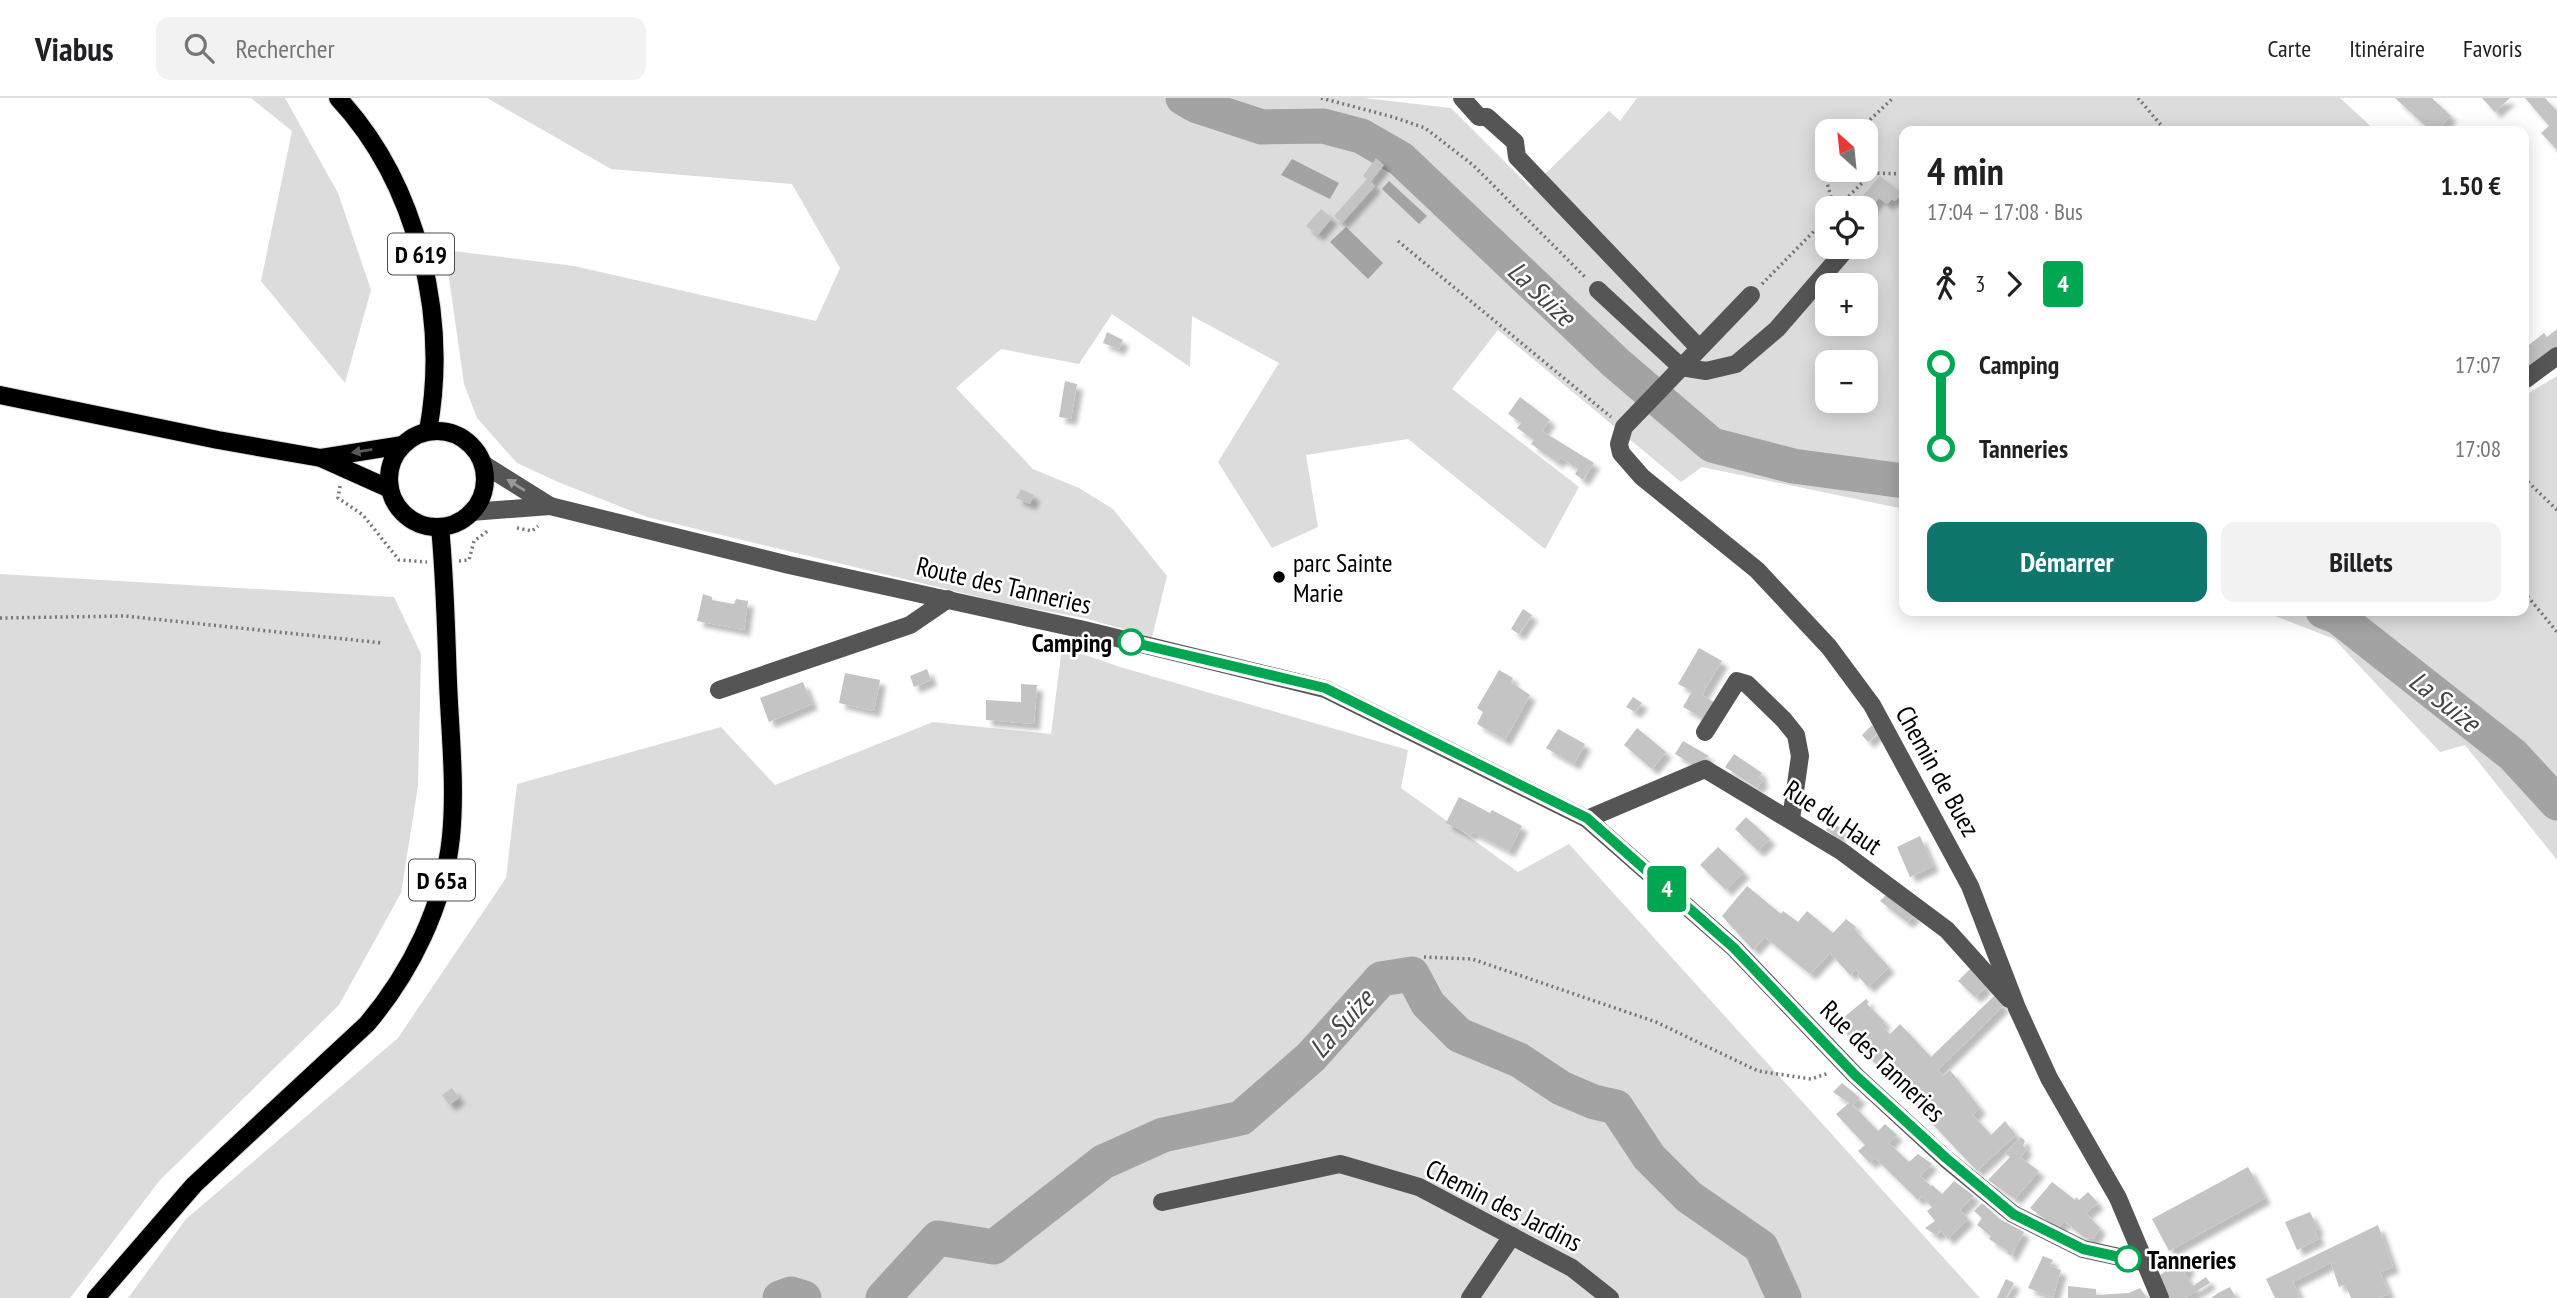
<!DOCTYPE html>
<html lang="fr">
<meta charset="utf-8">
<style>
:root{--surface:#fff;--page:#f2f2f2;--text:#202124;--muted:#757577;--line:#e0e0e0;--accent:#0f766e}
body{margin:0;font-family:"PT Sans Narrow",sans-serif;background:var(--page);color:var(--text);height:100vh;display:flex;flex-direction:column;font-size:26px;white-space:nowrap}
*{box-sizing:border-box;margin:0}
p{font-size:23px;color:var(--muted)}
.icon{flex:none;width:38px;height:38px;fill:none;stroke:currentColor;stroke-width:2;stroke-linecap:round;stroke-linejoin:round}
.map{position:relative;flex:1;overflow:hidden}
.drawer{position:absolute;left:1899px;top:28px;width:630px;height:490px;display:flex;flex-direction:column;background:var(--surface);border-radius:14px;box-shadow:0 4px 18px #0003}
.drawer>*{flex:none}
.badge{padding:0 14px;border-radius:5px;font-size:24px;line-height:46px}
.needle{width:46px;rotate:333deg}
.buttons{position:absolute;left:1815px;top:21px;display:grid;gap:14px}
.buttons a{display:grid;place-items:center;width:63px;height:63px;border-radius:14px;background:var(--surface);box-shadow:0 4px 18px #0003;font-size:35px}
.map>.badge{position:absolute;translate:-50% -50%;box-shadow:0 0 0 4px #fff}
.legs{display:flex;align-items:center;gap:10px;height:77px;padding:0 28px;font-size:23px}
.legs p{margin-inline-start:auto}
.headline{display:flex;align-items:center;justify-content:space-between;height:119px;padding:0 28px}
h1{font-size:38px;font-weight:700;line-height:52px}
.primary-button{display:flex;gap:14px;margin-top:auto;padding:14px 28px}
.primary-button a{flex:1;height:80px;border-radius:14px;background:var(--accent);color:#fff;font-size:28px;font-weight:700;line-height:80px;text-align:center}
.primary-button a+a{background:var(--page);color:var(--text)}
ul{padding:0 28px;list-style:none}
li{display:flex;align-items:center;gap:24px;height:84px;font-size:26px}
li i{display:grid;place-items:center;width:10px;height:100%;margin:0 9px;background:currentColor}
li i::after{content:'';width:18px;height:18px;margin:-9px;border:5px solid;border-radius:50%;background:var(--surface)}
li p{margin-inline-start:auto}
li:first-child i{background:linear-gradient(#0000 50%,currentColor 0)}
li:last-child i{background:linear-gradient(currentColor 50%,#0000 0)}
header{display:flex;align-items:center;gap:42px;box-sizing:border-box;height:98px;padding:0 35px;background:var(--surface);border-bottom:2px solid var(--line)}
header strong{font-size:33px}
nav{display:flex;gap:38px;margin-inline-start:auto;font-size:24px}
.search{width:490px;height:63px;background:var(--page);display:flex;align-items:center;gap:18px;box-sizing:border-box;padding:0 24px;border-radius:14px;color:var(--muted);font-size:26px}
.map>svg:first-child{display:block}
.green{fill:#dcdcdc;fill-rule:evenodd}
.water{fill:#a3a3a3}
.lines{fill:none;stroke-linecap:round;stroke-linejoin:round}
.river{stroke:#a3a3a3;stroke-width:35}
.building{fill:#c4c4c4;filter:url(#shadow)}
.major-casing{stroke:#dbdbdb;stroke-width:20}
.path{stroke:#777;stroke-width:3.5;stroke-dasharray:2 3.5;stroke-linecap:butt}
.minor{stroke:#555;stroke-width:18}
.major{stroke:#000;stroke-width:18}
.oneway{fill:#595959}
.oneway2{fill:#999}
.line-1-casing{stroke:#fff;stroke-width:16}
.line-1{stroke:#00a651;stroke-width:10}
.poi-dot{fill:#000;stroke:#fff;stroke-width:2.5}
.stop-1-dot{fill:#fff;stroke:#00a651;stroke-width:3.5}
.labels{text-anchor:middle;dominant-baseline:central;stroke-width:5;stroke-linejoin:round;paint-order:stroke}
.shield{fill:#fff;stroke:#4c4c4c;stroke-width:2}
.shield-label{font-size:24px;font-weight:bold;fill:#000}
.poi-label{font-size:26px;fill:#000;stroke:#fff;text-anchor:start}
.street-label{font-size:26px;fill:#000;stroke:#fff}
.stop-label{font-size:26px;font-weight:bold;fill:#000;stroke:#fff;text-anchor:end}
.water-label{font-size:28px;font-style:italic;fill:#444;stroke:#fff}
</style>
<header>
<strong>Viabus</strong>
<div class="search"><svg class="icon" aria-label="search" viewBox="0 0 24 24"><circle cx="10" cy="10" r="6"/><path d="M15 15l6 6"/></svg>Rechercher</div>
<nav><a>Carte</a><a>Itinéraire</a><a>Favoris</a></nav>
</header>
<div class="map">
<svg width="2557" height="1200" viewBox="0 0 2557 1200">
<defs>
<filter id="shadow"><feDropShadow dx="6" dy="6" stdDeviation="2" flood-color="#0004"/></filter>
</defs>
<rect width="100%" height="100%" fill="#fff"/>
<g class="green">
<polygon points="251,0 285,0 338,95 371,192 345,285 261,183 292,33"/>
<path d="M487,0H1364L1451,10L1531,90L1609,13L1620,23L1637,0H2340L2376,33H1904V411L1702,369L1681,384L1498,232L1452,291L1579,389L1545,451L1408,341L1306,357L1318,429L1272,450L1218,364L1279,265L1192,218L1190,269L1112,216L1079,266L1001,251L956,290L1033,371L1079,390L1113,411L1167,478L1152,539L1084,520L1008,506L647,419L558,384L517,365L477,320L464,286L445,152L574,168L816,223L840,170L792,86L611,71ZM1827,33H1866V72H1827ZM1827,110H1866V149H1827ZM1827,187H1866V226H1827ZM1827,264H1866V303H1827Z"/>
<polygon points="2557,278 2557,762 2465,647 2440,654 2334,541 2262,513 2524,513 2524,298"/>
<polygon points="0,476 394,499 421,556 418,688 401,795 339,907 160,1082 70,1200 0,1200"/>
<polygon points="1062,549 1120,569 1408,652 1401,690 1518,774 1569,746 1980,1200 128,1200 186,1121 398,940 506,780 517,686 721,629 775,687 933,624 1051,636"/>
</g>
<g class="water">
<polygon points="1292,61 1339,85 1330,101 1281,77"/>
<polygon points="1389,83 1427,118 1419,126 1382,91"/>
<polygon points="1346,129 1383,165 1368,181 1330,144"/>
</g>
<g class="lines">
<g class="river">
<polyline points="1183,0 1195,7 1262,29 1323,28 1361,38 1401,61 1616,265 1712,347 1793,368 1904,383"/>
<polyline points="2323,513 2338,519 2513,657 2557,705"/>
<polyline points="780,1200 791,1196 804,1200"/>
<polyline points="883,1200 938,1140 994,1149 1103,1064 1163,1037 1241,1020 1311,959 1381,881 1412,876 1428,906 1459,937 1519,962 1561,990 1594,1004 1616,1009 1649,1059 1689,1099 1761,1149 1784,1200"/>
</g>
</g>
<g class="building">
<polygon points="2395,0 2432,0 2451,18 2436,33 2431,33"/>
<polygon points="2482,0 2510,0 2495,14"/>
<polygon points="2525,0 2545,0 2557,13 2557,52 2541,35 2549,28"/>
<polygon points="1376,60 1384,67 1370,84 1375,88 1342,125 1334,118 1367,81 1363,78"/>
<polygon points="1880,78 1899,93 1903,94 1895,103 1892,101 1887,106 1879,100 1866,115 1866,110 1852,110"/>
<polygon points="1321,111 1332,120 1318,137 1306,128"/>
<polygon points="2557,231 2557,248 2524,273 2524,251 2544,235 2547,239"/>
<polygon points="1107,234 1123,242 1119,251 1103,245"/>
<polygon points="1065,283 1077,286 1071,321 1059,319"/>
<polygon points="1520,299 1550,322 1542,333 1594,365 1583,382 1575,376 1578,371 1561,360 1557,364 1531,346 1534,342 1517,330 1521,325 1508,316"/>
<polygon points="1021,391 1034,397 1030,406 1016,400"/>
<polygon points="703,496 712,499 712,502 734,506 736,501 748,503 744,532 697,523"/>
<polygon points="1523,511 1532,517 1519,536 1511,531"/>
<polygon points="1699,550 1722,563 1702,597 1714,604 1704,621 1683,609 1692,593 1678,586"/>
<polygon points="927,571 931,582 914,589 910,578"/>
<polygon points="1499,572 1513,580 1511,584 1530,597 1505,642 1477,626 1483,614 1477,610"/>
<polygon points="845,575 880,582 874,613 839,605"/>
<polygon points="803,584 812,606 769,624 760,600"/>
<polygon points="1021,586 1037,587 1034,626 986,622 986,602 1021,604"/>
<polygon points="1633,599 1642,605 1635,614 1626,609"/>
<polygon points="1872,627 1878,635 1868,644 1862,637"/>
<polygon points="1637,630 1666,654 1652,671 1624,647"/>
<polygon points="1558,631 1585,646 1574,666 1546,650"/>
<polygon points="1683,643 1709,658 1693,667 1675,656"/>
<polygon points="1734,656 1762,675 1759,679 1763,682 1757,690 1725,669"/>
<polygon points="1459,699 1490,715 1492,712 1522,728 1509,753 1472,734 1470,737 1446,725"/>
<polygon points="1746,719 1770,741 1758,753 1735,731"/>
<polygon points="1832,724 1843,732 1837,740 1826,732"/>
<polygon points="1920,738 1933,768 1910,779 1897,749"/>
<polygon points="1718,749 1744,774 1726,792 1700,767"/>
<polygon points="1747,788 1781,816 1783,813 1798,824 1807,813 1833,835 1846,821 1856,829 1854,831 1889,869 1868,889 1857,877 1859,875 1856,871 1850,877 1830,855 1810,876 1765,839 1753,852 1722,818"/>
<polygon points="1887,796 1915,817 1907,824 1880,803"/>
<polygon points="1970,871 1986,889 1975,899 1958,883"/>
<polygon points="1994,898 2003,908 1938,972 1943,978 1950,972 1980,1010 1973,1017 1991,1037 2005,1023 2016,1037 1977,1073 1837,925 1866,901 1869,904 1867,906 1885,924 1881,927 1890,936 1900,926 1931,959"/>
<polygon points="1842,985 1860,1000 1853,1007 1878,1033 1885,1026 1897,1037 1889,1045 1909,1064 1918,1056 1932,1066 1920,1078 1931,1088 1932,1087 1942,1096 1954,1083 1974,1098 1960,1112 1968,1121 1948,1141 1941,1133 1936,1137 1925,1130 1935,1123 1927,1113 1932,1109 1921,1098 1918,1102 1875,1060 1870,1065 1858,1053 1865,1047 1836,1016 1849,1005 1833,994"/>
<polygon points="452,990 459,1000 449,1007 442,997"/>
<polygon points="2021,1039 2025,1043 2023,1048 2027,1051 2020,1059 2039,1073 2015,1101 1988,1082 2010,1059 2005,1055"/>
<polygon points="2248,1069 2265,1100 2169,1153 2152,1121"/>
<polygon points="2052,1084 2075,1102 2076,1099 2079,1102 2088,1094 2098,1105 2086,1115 2100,1130 2093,1141 2085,1140 2064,1123 2058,1131 2030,1110"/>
<polygon points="1982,1105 2000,1121 2024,1134 2011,1158 2007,1155 2008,1153 1989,1141 1991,1138 1977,1127 1982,1120 1974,1113"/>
<polygon points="2310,1114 2318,1131 2315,1133 2319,1141 2297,1152 2285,1124"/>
<polygon points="2378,1127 2393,1169 2380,1174 2389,1196 2378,1200 2351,1200 2345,1186 2339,1189 2331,1165 2293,1184 2300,1200 2275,1200 2266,1181"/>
<polygon points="2043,1158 2053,1162 2050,1168 2061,1172 2053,1200 2028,1190"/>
<polygon points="2184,1161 2189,1171 2184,1175 2193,1188 2206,1179 2210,1185 2185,1200 2169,1200 2160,1177"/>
<polygon points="2006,1181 2014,1185 2006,1200 1997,1200"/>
<polygon points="2068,1188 2096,1191 2096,1197 2129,1195 2140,1190 2147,1200 2068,1200"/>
<polygon points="2230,1189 2236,1200 2211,1200 2218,1195"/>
</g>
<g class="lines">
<g class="major-casing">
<g id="major">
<path d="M338,0C418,86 449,219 428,333"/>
<polyline points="0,297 218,342 321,360 390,391"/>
<circle cx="437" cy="381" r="48"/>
<polyline points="321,360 403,347"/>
<path d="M96,1200L194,1087L367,926C411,874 444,807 451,739C456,687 450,635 448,584C446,532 445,480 440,429"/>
</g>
</g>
<g class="path">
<polyline points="1321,0 1393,19 1425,30 1473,67 1587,181"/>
<polyline points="2138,0 2166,33"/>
<polyline points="1858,33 1893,0"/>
<polyline points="1829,72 1825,77 1834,110"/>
<polyline points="1837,110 1872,75 1904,76"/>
<polyline points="1398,143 1611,319"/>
<polyline points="1762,186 1827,120"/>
<polyline points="2524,380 2557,412"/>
<polyline points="340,388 338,400 363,417 399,462 427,464"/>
<polyline points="517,430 532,433 538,428"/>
<polyline points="459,463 469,462 474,443 489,432"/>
<polyline points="2524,494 2557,534"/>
<polyline points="0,520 125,518 383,545"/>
<polyline points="1424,859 1472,861 1656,924 1758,973 1811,981 1829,975"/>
</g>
<g class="minor">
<polyline points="1462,0 1479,19 1487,19 1515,44 1517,59 1699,250"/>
<polyline points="1598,192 1681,269 1706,273 1736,266 1777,231 1848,149"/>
<polyline points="1751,197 1624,329 1619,346 1621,355 1642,379 1757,472 1829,549 1872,607 1970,788 2017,910 2049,980 2118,1100 2160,1200"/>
<polyline points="2526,281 2557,258"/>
<polyline points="483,366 550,408"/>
<polyline points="471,414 550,408 789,467 1080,531 1325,591 1587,721 1734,850 1855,977 1946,1061 2013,1116 2083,1151 2147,1165"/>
<polyline points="719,592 910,527 948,501"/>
<polyline points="1705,634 1737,583 1747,586 1784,622 1796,637 1800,658 1791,721"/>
<polyline points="1587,721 1705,671 1841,753 1947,832 2009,901"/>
<polyline points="1162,1104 1340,1066 1419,1089 1572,1170 1610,1200"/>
<polyline points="1470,1200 1512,1138"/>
</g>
<use href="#major" class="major"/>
</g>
<defs><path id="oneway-solid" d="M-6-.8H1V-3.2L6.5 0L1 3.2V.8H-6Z" transform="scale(1.75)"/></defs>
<use class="oneway" href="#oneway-solid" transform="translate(362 353) rotate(171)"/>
<use class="oneway2" href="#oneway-solid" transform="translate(516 387) rotate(-148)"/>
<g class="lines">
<g class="line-1-casing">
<polyline id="line-1" points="1131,544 1325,590 1587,720 1734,850 1855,977 1946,1060 2013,1116 2083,1151 2128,1161"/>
</g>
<use href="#line-1" class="line-1"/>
</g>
<circle class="poi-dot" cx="1279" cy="479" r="7"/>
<g class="stop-1-dot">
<circle cx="1131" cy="544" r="12"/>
<circle cx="2128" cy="1161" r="12"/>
</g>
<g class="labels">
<g class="shield">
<rect x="388" y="135.5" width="66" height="41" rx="5"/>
<rect x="409" y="761.5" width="66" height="41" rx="5"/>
</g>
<g class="shield-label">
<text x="421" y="156">D 619</text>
<text x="442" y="782">D 65a</text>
</g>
<g class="poi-label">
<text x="1293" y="464">parc Sainte<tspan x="1293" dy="30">Marie</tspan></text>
</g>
<g class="street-label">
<text transform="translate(1004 487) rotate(13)">Route des Tanneries</text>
<text transform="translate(1938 673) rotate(61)">Chemin de Buez</text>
<text transform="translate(1833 719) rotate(34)">Rue du Haut</text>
<text transform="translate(1883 963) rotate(44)">Rue des Tanneries</text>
<text transform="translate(1504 1107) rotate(27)">Chemin des Jardins</text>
</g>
<g class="stop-label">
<text x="1112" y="544">Camping</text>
<text x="2147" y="1161" text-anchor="start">Tanneries</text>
</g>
<g class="water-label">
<text transform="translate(1542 195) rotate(43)">La Suize</text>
<text transform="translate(2445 603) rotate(38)">La Suize</text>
<text transform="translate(1341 925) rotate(-48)">La Suize</text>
</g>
</g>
</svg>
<div class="buttons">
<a><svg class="needle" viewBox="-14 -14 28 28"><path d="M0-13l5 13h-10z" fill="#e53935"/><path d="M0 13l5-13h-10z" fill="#757577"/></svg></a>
<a><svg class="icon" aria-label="locate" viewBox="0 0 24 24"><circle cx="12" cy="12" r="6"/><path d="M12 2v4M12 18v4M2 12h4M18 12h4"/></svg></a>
<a>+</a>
<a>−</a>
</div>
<b class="badge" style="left:1667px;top:791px;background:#00a651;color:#fff">4</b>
<section class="drawer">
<div class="headline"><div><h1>4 min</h1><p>17:04 – 17:08 · Bus</p></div><b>1.50 €</b></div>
<div class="legs"><svg class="icon" aria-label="walk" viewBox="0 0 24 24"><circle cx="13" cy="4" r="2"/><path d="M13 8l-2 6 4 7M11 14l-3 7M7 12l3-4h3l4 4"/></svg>3<svg class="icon" aria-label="forward" viewBox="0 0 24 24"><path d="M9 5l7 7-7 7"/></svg><b class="badge" style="background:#00a651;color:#fff">4</b></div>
<ul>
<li><i style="color:#00a651"></i><b>Camping</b><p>17:07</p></li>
<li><i style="color:#00a651"></i><b>Tanneries</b><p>17:08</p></li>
</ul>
<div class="primary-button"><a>Démarrer</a><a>Billets</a></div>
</section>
</div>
